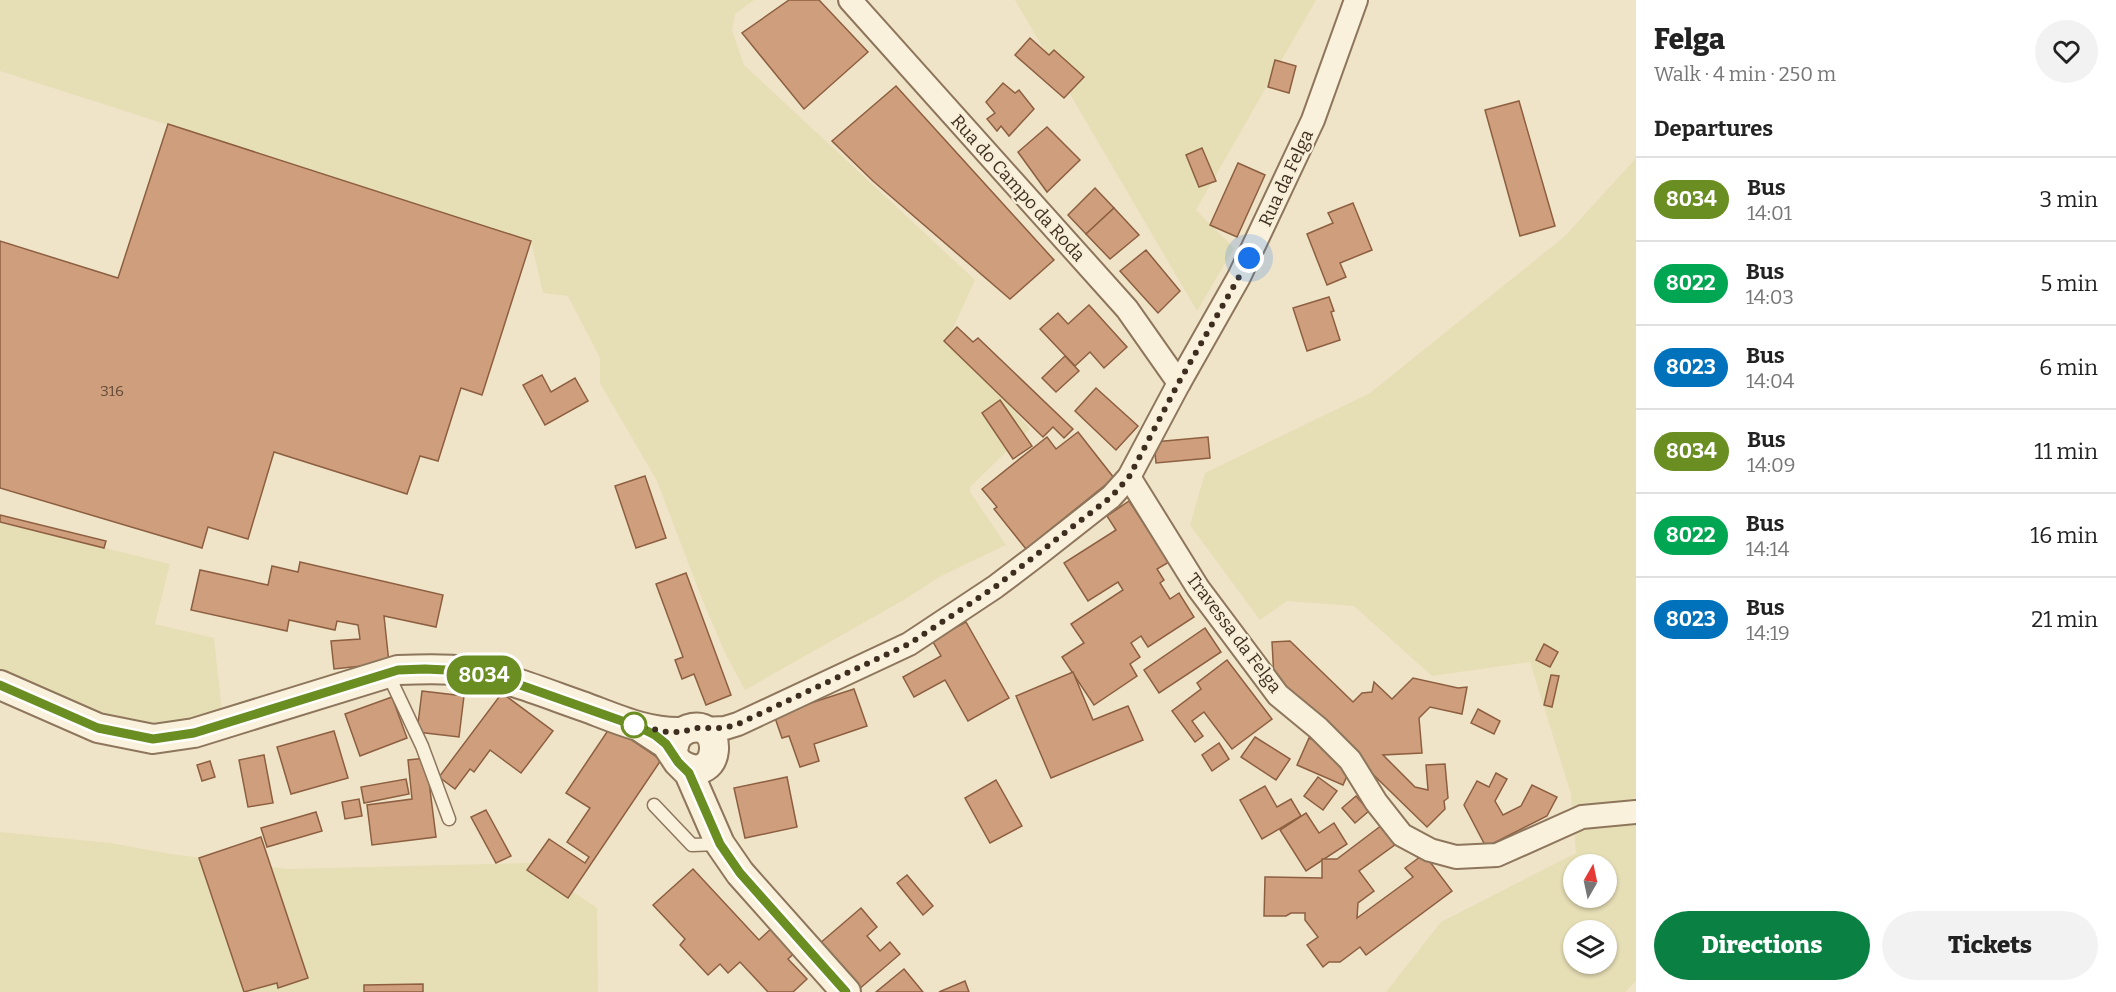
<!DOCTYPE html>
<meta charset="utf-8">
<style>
:root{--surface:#fff;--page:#f2f2f2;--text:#222;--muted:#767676;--line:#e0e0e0;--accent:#0b8043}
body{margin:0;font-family:Bitter,serif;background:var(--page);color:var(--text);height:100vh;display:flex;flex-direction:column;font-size:22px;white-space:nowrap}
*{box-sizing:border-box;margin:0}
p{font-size:20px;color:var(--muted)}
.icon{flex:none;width:33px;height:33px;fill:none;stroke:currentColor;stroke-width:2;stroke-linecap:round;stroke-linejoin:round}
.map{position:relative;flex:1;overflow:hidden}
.sheet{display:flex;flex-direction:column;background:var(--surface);width:480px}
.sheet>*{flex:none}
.badge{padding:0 12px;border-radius:20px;font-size:21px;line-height:39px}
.needle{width:39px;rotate:9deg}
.tools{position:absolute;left:1563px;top:854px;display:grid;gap:12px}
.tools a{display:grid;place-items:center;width:54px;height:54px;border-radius:50%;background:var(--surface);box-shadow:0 2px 4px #0004;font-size:30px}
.you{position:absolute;width:30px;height:30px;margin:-15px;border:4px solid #fff;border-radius:50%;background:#1a73e8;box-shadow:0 0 0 9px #1a73e833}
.map>.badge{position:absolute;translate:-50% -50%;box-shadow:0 0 0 3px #fff}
h2{padding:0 18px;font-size:22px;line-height:54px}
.round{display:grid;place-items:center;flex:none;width:63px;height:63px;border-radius:32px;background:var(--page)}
.summary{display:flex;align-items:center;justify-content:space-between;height:102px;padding:0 18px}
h1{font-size:28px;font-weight:800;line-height:45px}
.primary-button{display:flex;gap:12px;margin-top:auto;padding:12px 18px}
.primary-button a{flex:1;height:69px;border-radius:36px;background:var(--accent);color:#fff;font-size:24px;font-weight:800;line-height:69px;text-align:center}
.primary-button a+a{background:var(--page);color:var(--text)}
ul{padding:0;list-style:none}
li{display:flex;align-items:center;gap:18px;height:84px;padding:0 18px;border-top:2px solid var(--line)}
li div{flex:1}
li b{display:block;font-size:22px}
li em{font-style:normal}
li .badge{min-width:66px;font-weight:700;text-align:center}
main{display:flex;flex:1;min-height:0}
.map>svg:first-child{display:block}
.farmland{fill:#e6deb5;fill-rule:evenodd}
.building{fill:#cf9f7d;stroke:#8d5f41;stroke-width:1.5}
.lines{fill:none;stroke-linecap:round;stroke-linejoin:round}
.service-casing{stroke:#8d765c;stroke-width:15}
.minor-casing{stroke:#8d765c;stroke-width:26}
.tertiary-casing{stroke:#8d765c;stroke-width:32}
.service{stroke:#faf1dc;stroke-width:12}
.minor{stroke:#faf1dc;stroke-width:22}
.tertiary{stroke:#faf1dc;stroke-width:28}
.line-casing{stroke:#fff;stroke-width:14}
.line{stroke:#6b8e23;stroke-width:9}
.walk{stroke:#3d2e20;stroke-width:6;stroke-dasharray:0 10.8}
.stop-dot{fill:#fff;stroke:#6b8e23;stroke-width:3}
.labels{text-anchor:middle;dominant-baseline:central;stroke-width:4.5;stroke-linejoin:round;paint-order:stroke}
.number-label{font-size:15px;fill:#624a37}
.street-label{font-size:18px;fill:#3d2e20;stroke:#f7eed8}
</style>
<main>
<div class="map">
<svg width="1636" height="992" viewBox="0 0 1636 992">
<rect width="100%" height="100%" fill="#f0e4c8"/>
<g class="farmland">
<polygon points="0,0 754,0 735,14 732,30 744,65 975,280 949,337 1030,429 970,487 970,492 1006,545 941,576 902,601 745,690 726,655 702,599 657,481 600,383 600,358 568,296 543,293 531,241 0,71"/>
<polygon points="1015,0 1316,0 1196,210 1234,248 1197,311"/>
<path d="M1636,158V981L1625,992H1386L1441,922L1576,853L1571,794L1530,662L1432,676L1354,606L1287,601L1260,620L1190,525L1205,473L1370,393L1564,237ZM1574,864H1606V897H1574ZM1574,930H1606V963H1574Z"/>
<polygon points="0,522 170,564 155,624 214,638 222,712 179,722 138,722 89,710 0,673"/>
<polygon points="0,832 110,843 171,854 287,869 530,863 597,908 598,992 0,992"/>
</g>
<g class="building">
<polygon points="789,0 819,0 868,52 804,109 742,33"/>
<polygon points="1030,38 1049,55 1054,50 1084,77 1064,98 1015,55"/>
<polygon points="1275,60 1296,66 1289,93 1268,87"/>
<polygon points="1003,83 1015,93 1019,90 1034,109 1009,136 1001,126 997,131 987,119 995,113 986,102"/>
<polygon points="896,86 1054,260 1010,299 873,181 832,141"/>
<polygon points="1519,101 1555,226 1520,236 1485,110"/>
<polygon points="168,124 531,241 482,395 461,388 438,461 420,456 407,494 274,452 248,539 208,527 202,548 0,488 0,241 118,278"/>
<polygon points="1047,127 1080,160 1047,192 1018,152"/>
<polygon points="1202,148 1216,181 1199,187 1186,155"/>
<polygon points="1238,163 1265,175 1237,237 1210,225"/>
<polygon points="1095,188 1114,208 1086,234 1068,215"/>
<polygon points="1353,203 1372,250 1340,263 1346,277 1327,285 1307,234 1333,223 1328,213"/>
<polygon points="1114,208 1139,235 1110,259 1086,234"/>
<polygon points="1146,250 1180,291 1158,313 1120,271"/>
<polygon points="1329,297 1334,311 1331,312 1340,340 1307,351 1293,308"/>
<polygon points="1089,305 1127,347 1104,368 1090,352 1075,366 1040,329 1058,313 1068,324"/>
<polygon points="957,327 973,342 978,338 1073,429 1064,438 1053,427 1043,437 944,341"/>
<polygon points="1065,356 1079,371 1056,392 1042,378"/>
<polygon points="542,375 551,392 575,378 588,401 545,425 523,385"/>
<polygon points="1096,388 1138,426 1116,450 1075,411"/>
<polygon points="1000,400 1032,446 1013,459 982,413"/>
<polygon points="1078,432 1114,478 1026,549 994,509 997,507 982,489 1047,437 1056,449"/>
<polygon points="1208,437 1210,458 1156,463 1154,442"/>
<polygon points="645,476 666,538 636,548 615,486"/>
<polygon points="1129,501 1169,562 1157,569 1164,580 1160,583 1170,599 1179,593 1194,617 1148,647 1141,636 1131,643 1140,657 1130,664 1137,676 1094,705 1062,657 1084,643 1071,624 1123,590 1118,582 1088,601 1064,563 1116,530 1107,516"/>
<polygon points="0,515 106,541 104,548 0,522"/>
<polygon points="300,562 443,595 436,627 384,616 389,663 334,669 331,641 360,639 358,625 337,621 335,630 289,620 287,631 191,610 200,570 268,585 272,566 298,572"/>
<polygon points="686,573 731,695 706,705 694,674 682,679 675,660 683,657 656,584"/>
<polygon points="966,622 1009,698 968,721 945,680 914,697 903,677 941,656 932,640"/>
<polygon points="1205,628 1221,652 1159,693 1144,670"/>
<polygon points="1290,641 1353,702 1362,693 1372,692 1374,682 1392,699 1413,678 1458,688 1467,687 1462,714 1430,707 1419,718 1422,753 1383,755 1415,787 1428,790 1426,765 1445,764 1448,798 1444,801 1445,809 1427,827 1274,678 1272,642"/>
<polygon points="1544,644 1558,652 1550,667 1536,660"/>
<polygon points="1227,660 1272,719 1232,749 1204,712 1192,721 1203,736 1195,742 1172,711 1201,689 1197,683"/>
<polygon points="1073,672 1093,720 1128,706 1143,740 1051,778 1016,696"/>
<polygon points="1551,675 1559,676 1552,707 1544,705"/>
<polygon points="854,689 867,726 814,744 819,761 800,767 789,736 782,738 774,715"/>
<polygon points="422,691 464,696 459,737 417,732"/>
<polygon points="502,693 553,731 521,773 490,750 474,772 470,769 455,789 439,777"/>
<polygon points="392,697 407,738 360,756 345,714"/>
<polygon points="1478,709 1500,721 1494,734 1471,723"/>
<polygon points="611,726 661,760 568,898 527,870 549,839 585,863 589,857 567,842 590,808 566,793"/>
<polygon points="334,731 348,778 291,794 277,747"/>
<polygon points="1255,737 1290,759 1276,780 1241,757"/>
<polygon points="1309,738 1355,758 1343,785 1297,765"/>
<polygon points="1219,743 1229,759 1212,771 1202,755"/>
<polygon points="264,755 273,803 248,807 239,760"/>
<polygon points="426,758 436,837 372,845 367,805 412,799 408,760"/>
<polygon points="210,761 215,777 202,781 197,765"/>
<polygon points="1496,773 1507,779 1495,801 1503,815 1521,806 1532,785 1557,797 1547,816 1486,847 1464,805 1477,781 1489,787"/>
<polygon points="787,777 797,827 745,838 734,788"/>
<polygon points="1318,777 1337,791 1323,810 1304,796"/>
<polygon points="406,779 409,794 364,803 361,787"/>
<polygon points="996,780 1022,826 990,843 965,798"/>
<polygon points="1265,786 1277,807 1291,799 1301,816 1262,839 1240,800"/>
<polygon points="1356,796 1369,811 1355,823 1342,808"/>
<polygon points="359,799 362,816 345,819 342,802"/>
<polygon points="486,810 511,856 496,863 471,817"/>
<polygon points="316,812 322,831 267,847 261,828"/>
<polygon points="1306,813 1319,833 1334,823 1347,844 1306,871 1280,830"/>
<polygon points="1382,825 1396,844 1359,871 1374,891 1358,903 1357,918 1413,877 1405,868 1424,854 1452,891 1366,955 1360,947 1340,962 1329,962 1323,967 1307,945 1318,937 1305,920 1305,913 1291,913 1286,916 1264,916 1265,877 1322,878 1322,859 1337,859"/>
<polygon points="261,837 308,978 278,988 277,983 244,992 199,858"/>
<polygon points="693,869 759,940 777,923 800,948 788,959 807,979 793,992 768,992 740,962 728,973 720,964 708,975 680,945 685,939 653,905"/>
<polygon points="907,875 933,906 923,915 897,883"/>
<polygon points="861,908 877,927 867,936 880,951 890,942 900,954 858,990 819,944"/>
<polygon points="904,969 923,992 876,992"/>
<polygon points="965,981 969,992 939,992"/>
<polygon points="423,984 423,992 364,992 364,985"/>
</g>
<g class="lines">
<g class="service-casing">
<g id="service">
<polyline points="388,674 422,746 449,819"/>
<polyline points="654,805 692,845 719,844"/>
</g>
</g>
<g class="minor-casing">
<g id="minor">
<polyline points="850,0 1127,309 1179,383"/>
<polyline points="1129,477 1198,588 1278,695 1318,728 1350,760 1376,802 1402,835 1430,850 1456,857 1497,855 1582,817 1636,812"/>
<polyline points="702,729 725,728 738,724 909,644 995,587 1036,556 1111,497 1129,477 1179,383 1239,277 1313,120 1356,0"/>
</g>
</g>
<g class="tertiary-casing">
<g id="tertiary">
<path d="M0,685L98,728L153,739L194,733L398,670C421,669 445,668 467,671C507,677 547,694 585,707C617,719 647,733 682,732"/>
<polyline points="643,729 666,744 678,762 689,773 720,844 740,873 846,992"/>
<path d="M674,746C675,739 680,732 688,729C726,717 721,787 682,765"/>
</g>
</g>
<use href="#service" class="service"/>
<use href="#minor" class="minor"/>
<use href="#tertiary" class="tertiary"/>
</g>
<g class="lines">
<g class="line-casing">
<polyline id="line" points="0,685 98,728 153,739 194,733 398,670 425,669 467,671 509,681 639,727 655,735 666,744 678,762 689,773 720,844 740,873 846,992"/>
</g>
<use href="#line" class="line"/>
<polyline class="walk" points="634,725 667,732 682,732 695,728 725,728 738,724 909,644 995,587 1111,497 1129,477 1179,382 1239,277 1249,258"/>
</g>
<circle class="stop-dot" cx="634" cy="725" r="12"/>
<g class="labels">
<g class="number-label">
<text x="112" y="391">316</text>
</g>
<g class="street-label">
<text transform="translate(1286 178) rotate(-65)">Rua da Felga</text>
<text transform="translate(1018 188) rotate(48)">Rua do Campo da Roda</text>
<text transform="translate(1234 633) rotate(53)">Travessa da Felga</text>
</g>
</g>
</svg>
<div class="tools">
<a><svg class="needle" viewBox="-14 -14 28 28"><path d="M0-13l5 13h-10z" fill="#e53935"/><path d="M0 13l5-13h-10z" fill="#767676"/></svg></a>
<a><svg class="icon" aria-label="layers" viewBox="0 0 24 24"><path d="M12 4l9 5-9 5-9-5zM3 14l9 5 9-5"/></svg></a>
</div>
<div class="you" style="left:1249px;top:258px"></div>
<b class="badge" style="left:484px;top:675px;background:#6b8e23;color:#fff">8034</b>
</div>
<section class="sheet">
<div class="summary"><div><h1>Felga</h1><p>Walk · 4 min · 250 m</p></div><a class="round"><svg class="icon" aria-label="heart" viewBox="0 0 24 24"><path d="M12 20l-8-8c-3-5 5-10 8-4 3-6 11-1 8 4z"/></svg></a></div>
<h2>Departures</h2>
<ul>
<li><span class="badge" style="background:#6b8e23;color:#fff">8034</span><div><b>Bus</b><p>14:01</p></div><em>3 min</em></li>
<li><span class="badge" style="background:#00a651;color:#fff">8022</span><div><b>Bus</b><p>14:03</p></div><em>5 min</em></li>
<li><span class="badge" style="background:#0072bc;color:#fff">8023</span><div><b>Bus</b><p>14:04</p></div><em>6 min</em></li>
<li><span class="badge" style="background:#6b8e23;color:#fff">8034</span><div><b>Bus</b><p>14:09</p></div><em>11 min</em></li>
<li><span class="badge" style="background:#00a651;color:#fff">8022</span><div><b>Bus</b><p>14:14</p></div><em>16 min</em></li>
<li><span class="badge" style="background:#0072bc;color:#fff">8023</span><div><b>Bus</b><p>14:19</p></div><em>21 min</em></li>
</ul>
<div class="primary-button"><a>Directions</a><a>Tickets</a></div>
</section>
</main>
